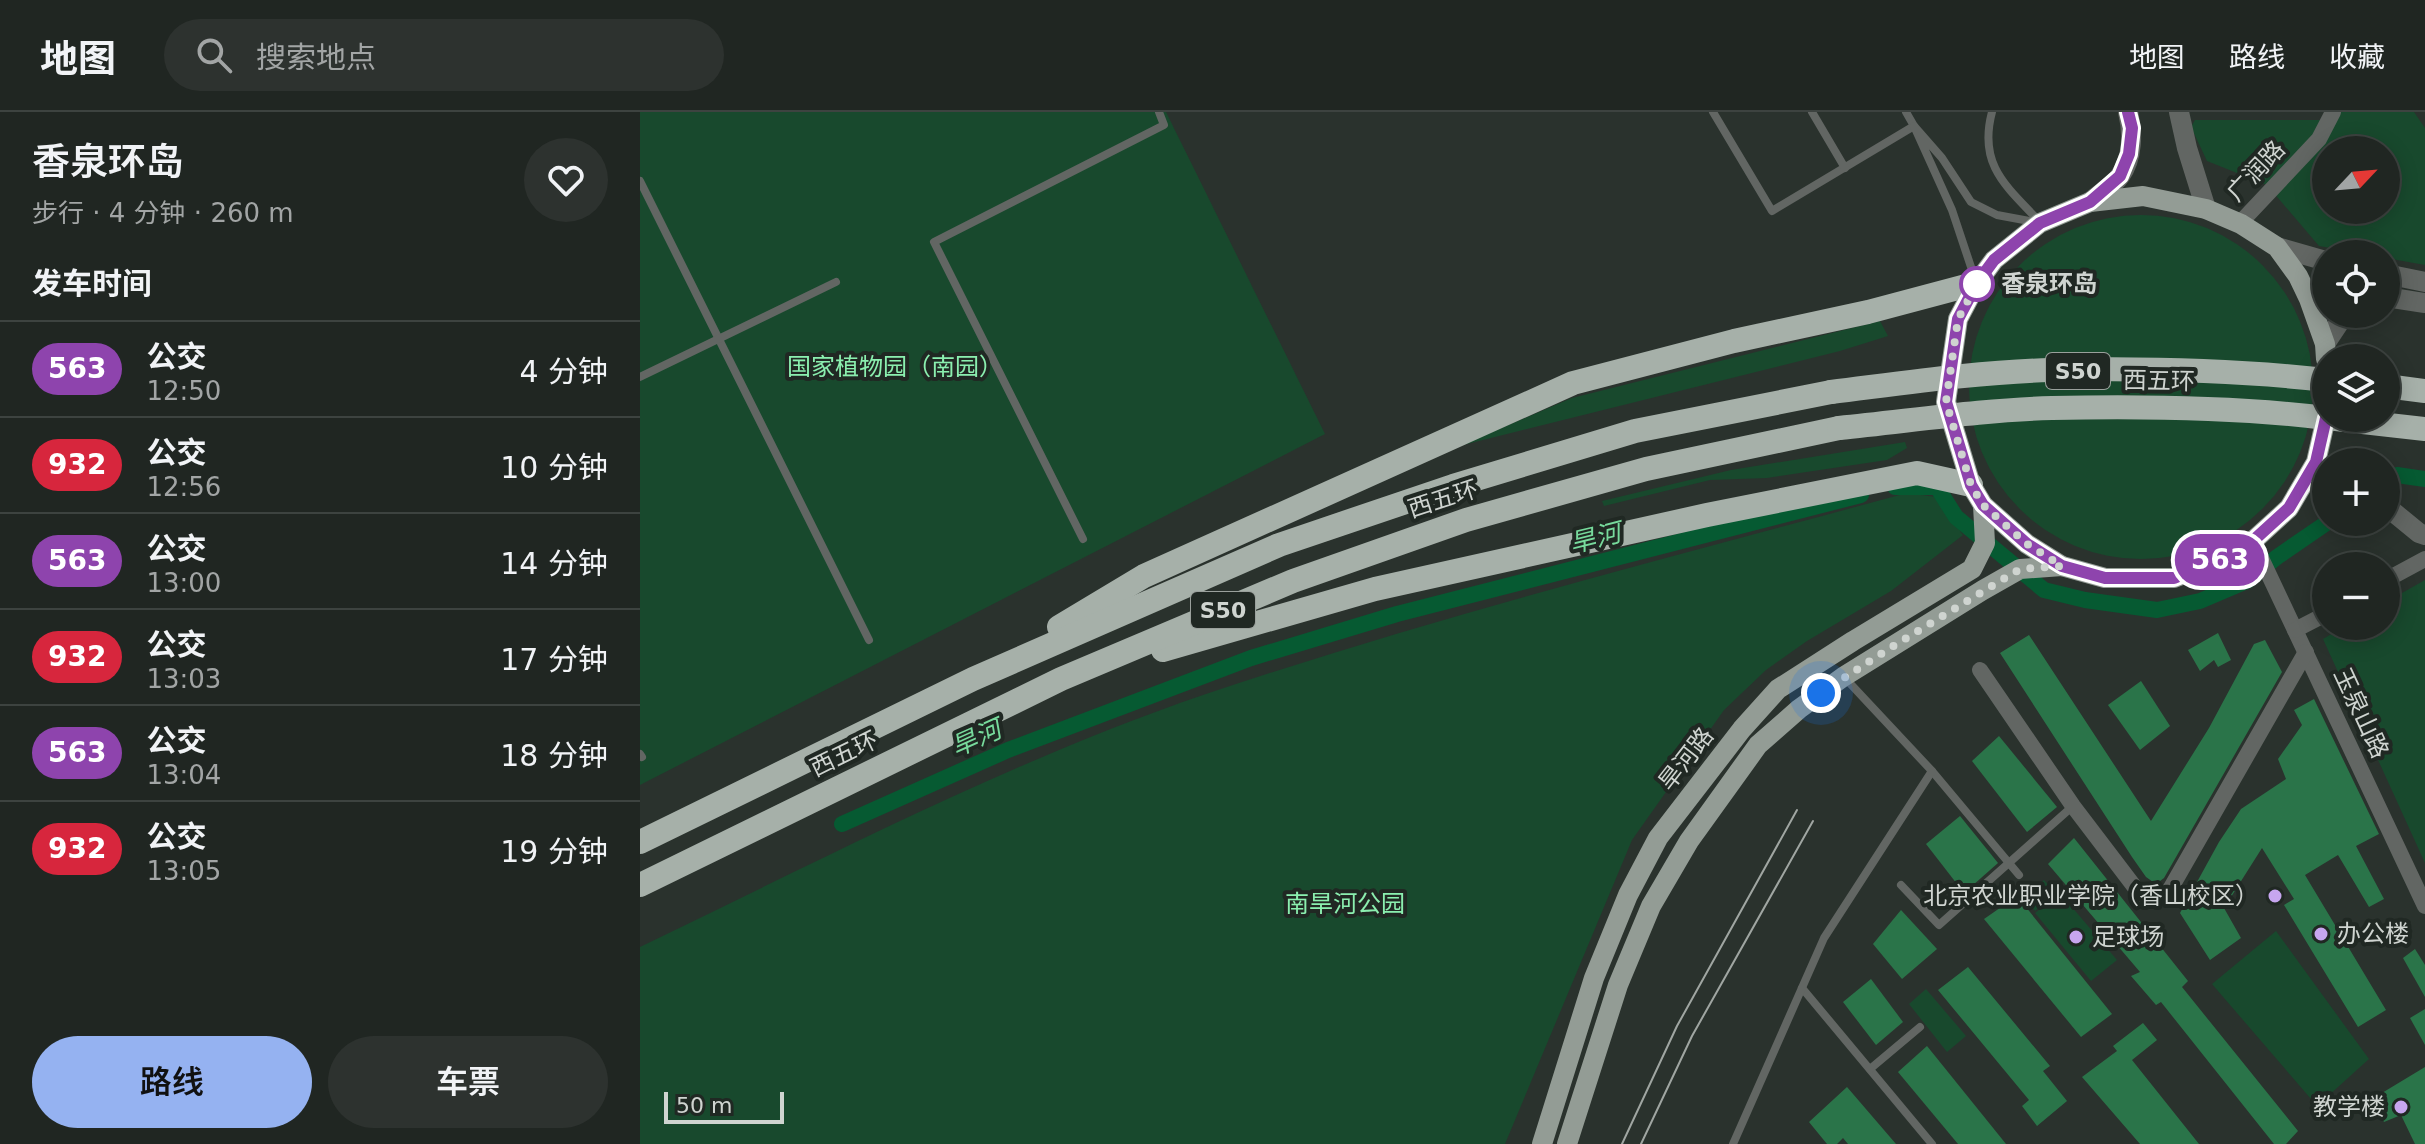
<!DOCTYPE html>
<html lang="zh">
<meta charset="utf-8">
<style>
:root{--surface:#202622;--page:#2d322f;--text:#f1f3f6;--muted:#a2a5a5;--line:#3d4340;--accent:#95b2f1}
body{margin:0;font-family:"DejaVu Sans","Noto Sans SC",sans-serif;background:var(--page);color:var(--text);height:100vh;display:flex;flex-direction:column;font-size:30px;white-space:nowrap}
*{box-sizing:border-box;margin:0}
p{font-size:26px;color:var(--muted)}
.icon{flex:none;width:44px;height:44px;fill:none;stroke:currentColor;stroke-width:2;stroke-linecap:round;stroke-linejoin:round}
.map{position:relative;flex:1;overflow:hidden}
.panel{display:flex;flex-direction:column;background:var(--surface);width:640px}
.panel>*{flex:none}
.badge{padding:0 16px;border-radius:26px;font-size:28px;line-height:52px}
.needle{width:52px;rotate:64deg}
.tools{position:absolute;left:1672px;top:24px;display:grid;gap:16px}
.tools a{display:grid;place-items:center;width:88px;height:88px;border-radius:50%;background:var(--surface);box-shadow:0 4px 20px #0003,0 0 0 2px var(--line);font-size:40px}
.scale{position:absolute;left:24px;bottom:20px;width:120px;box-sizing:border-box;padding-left:8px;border:4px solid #cfd4d0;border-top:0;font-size:22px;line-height:28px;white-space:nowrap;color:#cfd4d0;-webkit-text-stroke:6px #202823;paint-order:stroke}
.you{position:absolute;width:40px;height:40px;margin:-20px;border:6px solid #fff;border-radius:50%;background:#1a73e8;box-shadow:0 0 0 12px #1a73e833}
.map>.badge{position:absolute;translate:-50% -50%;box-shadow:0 0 0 4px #fff}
h2{padding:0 32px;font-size:30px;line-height:72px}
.round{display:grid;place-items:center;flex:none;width:84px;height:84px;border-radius:42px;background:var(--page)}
.headline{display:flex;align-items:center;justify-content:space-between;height:136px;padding:0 32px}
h1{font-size:38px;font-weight:600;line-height:60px}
.primary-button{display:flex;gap:16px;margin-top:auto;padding:16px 32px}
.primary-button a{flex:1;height:92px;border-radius:48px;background:var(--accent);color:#111;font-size:32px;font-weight:600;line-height:92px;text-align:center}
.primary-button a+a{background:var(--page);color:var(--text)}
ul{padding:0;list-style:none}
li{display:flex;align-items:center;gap:24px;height:96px;padding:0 32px;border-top:2px solid var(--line)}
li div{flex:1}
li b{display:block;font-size:30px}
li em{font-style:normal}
li .badge{min-width:88px;font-weight:700;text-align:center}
header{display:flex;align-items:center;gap:48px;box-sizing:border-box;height:112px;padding:0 40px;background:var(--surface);border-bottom:2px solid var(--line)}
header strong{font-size:38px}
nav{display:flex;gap:44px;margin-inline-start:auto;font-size:28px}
.search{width:560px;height:72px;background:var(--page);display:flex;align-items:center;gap:20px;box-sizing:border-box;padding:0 28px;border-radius:44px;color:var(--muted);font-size:30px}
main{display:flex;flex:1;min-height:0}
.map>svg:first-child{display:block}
.green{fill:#18492d;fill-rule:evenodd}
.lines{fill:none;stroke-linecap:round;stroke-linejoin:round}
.canal{stroke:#065a32;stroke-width:16}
.building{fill:#2a7449}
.service{stroke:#626663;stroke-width:8}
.minor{stroke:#626663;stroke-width:16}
.tertiary{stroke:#626663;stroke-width:20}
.primary{stroke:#939c95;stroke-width:20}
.motorway{stroke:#a6b0a9;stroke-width:24}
.tram{stroke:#a0a6a2;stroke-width:2}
.motorway-bridge{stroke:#a6b0a9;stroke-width:24}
.line-casing{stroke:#fff;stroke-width:18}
.line{stroke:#8e44ad;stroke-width:12}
.walk{stroke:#cfd4d0;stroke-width:8;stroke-dasharray:0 14.4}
.stop-dot{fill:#fff;stroke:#8e44ad;stroke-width:4}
.poi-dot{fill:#c7a6ef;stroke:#202823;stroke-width:3}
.labels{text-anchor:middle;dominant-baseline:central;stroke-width:8;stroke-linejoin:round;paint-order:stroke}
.shield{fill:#202823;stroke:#9aa09c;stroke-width:2}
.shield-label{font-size:22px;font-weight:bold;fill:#cfd4d0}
.street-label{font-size:24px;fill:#cfd4d0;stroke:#202823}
.stop-label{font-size:24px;font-weight:bold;fill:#cfd4d0;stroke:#202823;text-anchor:start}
.park-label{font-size:24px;fill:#8befaf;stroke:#202823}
.poi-label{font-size:24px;fill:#cfd4d0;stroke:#202823;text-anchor:end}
.water-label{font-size:26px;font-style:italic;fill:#77da9c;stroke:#202823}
</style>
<header>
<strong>地图</strong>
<div class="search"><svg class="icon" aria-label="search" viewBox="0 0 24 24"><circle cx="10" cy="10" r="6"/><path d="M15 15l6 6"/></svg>搜索地点</div>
<nav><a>地图</a><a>路线</a><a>收藏</a></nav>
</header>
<main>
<section class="panel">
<div class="headline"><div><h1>香泉环岛</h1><p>步行 · 4 分钟 · 260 m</p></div><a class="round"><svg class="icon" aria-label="heart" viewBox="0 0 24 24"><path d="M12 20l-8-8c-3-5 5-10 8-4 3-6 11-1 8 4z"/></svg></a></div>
<h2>发车时间</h2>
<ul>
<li><span class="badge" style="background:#8e44ad;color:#fff">563</span><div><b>公交</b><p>12:50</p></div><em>4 分钟</em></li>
<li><span class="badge" style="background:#d7263d;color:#fff">932</span><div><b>公交</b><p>12:56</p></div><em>10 分钟</em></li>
<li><span class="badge" style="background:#8e44ad;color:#fff">563</span><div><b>公交</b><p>13:00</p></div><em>14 分钟</em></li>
<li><span class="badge" style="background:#d7263d;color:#fff">932</span><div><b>公交</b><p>13:03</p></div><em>17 分钟</em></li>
<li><span class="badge" style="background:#8e44ad;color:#fff">563</span><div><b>公交</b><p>13:04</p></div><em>18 分钟</em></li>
<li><span class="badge" style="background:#d7263d;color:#fff">932</span><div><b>公交</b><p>13:05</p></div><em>19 分钟</em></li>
</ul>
<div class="primary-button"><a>路线</a><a>车票</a></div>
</section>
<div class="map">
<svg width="1785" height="1032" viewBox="0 0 1785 1032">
<rect width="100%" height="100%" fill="#2a322d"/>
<g class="green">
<polygon points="0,0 526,0 685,322 0,673"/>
<path d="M1695,0H1774L1785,16V153L1746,146V142H1725L1679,134L1627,73L1567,49L1551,15L1555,8H1683ZM1686,38H1746V98H1686Z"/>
<circle cx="1501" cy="275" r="172"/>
<polygon points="1240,209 1248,224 1200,239 819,334 932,286"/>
<polygon points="1265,330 1267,336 1247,348 1127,366 1070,368 964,394 962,389 1091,358"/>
<path d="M1267,381L1296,385L1323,423L1251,479L1167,529L1126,558L1084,598L992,728L865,1032H0V835C185,746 368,650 563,583C795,505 1032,445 1267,381Z"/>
<polygon points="1785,468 1785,751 1683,527 1705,514 1746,514 1746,490"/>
<polygon points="1404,768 1416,781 1395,799 1384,785"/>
<polygon points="1420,781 1477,848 1451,869 1395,801"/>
<polygon points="1636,819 1729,947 1677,994 1572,872"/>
<polygon points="1286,877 1326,924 1307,940 1269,892"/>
</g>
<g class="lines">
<g class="canal">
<polyline points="1746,371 1757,363 1785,367"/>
<polyline points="1255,375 1297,375 1316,405 1404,478 1445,488 1517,498 1560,489 1607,469 1637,445 1688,410"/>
<polyline points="202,712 368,638 611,546 757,502 1221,383"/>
</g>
</g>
<g class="building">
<polygon points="1578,521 1591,548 1578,555 1574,548 1560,559 1548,538"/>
<polygon points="1389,523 1511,709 1569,616 1614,532 1625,528 1642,560 1524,766 1516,772 1506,765 1492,745 1360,541"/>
<polygon points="1501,569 1530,614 1500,638 1468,593"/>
<polygon points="1674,587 1739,722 1716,734 1744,787 1729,795 1698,743 1665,763 1746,898 1718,915 1644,793 1654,787 1622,736 1584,796 1601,826 1570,848 1540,801 1579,730 1601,697 1646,667 1638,647 1662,613 1654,598"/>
<polygon points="1359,624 1417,695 1387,720 1332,649"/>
<polygon points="1320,704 1358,751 1324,781 1286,732"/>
<polygon points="1434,726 1548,869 1542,875 1658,1019 1646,1032 1634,1032 1521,890 1516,893 1491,864 1500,860 1408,752"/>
<polygon points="1377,784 1472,902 1441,925 1344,807"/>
<polygon points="1261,798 1297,837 1262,867 1233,832"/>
<polygon points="1775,837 1785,853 1785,885 1763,846"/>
<polygon points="1328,855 1410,954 1403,959 1427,989 1397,1014 1382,994 1389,988 1298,878"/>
<polygon points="1231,867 1263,910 1236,933 1203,890"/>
<polygon points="1785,897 1785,933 1770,906"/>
<polygon points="1503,911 1517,928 1492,948 1559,1032 1500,1032 1442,965 1477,939 1473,934"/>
<polygon points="1287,934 1366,1032 1318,1032 1258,960"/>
<polygon points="1785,955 1785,1032 1775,1032 1761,1003 1744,1010 1732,987"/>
<polygon points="1207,975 1256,1032 1208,1032 1203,1026 1197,1032 1187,1032 1169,1010"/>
</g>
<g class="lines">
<g class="service">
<polyline points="1073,0 1132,99 1274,14 1266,0"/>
<polyline points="1172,0 1205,56"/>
<path d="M1352,0C1338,53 1366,74 1399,109"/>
<polyline points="0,69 229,528"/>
<polyline points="1336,170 1312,98 1274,14 1302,46 1331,90 1357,103 1395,110"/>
<polyline points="0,265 196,170"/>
<polyline points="443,427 294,130 524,13 519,0"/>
<polyline points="0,642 2,645"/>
<polyline points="1292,659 1379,763"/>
<polyline points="1261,773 1299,813 1433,694"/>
<polyline points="1162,876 1292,1032"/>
<polyline points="1230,957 1280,915"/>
<polyline points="1093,1032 1184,826 1292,659 1204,565"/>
</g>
<g class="minor">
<polyline points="1600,111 1679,27 1693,0"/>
<polyline points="1613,429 1785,794"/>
<polyline points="1746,468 1785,447"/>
<polyline points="1655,518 1686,502"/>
<polyline points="1340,558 1433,694 1503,786 1515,789 1528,781 1666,540"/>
</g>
<g class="tertiary">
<polyline points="1539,0 1547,36 1566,97"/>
<path d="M1450,90C1459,82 1473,74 1480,64C1493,46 1493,20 1488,0"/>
<polyline points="1637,135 1686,149"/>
<polyline points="1746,162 1785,170"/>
<polyline points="1746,185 1785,191"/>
<polyline points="1685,232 1705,202"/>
<polyline points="1746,394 1779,421 1785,423"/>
</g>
<g class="primary">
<polyline points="1686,247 1685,232 1669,187 1658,164 1637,135 1601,112 1566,97 1503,84 1450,90 1400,111 1354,148 1337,171 1318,207 1306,290 1331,373 1343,393 1387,432 1422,454 1465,466 1534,466 1603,438 1649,396 1676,350 1686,306"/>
<polyline points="902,1032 954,866 988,783 1018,726 1102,617 1138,577 1213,529 1332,457 1345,431 1343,393"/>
<polyline points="927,1032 978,873 1011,794 1049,729 1118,633 1159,597 1203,565 1343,478 1380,457 1422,454"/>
</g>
<g class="motorway">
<polyline points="1746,274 1785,279"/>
<polyline points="1687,306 1785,317"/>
<polyline points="419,515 504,464 933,271 1094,229 1228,200 1337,171"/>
<polyline points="523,538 735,477 1067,403 1277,361 1331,373"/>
<polyline points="0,730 333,567 639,433 813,374 995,319 1191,280"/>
<polyline points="0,773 421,567 653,469 826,408 1006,357 1199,316"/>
</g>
<g class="tram">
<polyline points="982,1032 1037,914 1157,698"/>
<polyline points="1001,1032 1052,924 1173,709"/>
</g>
<g class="motorway-bridge">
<path d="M1191,280C1264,271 1337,260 1411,258C1501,256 1596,258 1686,268"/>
<path d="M1199,316C1270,309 1341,298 1412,296C1503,294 1596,295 1686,306"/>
</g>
</g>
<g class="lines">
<g class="line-casing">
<polyline id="line" points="1488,0 1492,16 1489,42 1480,64 1450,90 1400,111 1354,148 1337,171 1318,207 1306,290 1331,373 1343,393 1387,432 1422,454 1465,466 1534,466 1603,438 1649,396 1676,350 1686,306"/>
</g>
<use href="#line" class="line"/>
<polyline class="walk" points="1181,581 1250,536 1380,457 1422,454 1387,432 1343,393 1331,373 1306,290 1318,207 1337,172"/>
</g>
<circle class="stop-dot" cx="1337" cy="172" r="16"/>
<g class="poi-dot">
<circle cx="1635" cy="784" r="8"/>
<circle cx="1681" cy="822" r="8"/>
<circle cx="1436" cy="825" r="8"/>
<circle cx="1761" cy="995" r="8"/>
</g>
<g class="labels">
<g class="shield">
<rect x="1406" y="241" width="64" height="36" rx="6"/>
<rect x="551" y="480" width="64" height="36" rx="6"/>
</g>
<g class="shield-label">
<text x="1438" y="259">S50</text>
<text x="583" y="498">S50</text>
</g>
<g class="street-label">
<text transform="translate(1616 59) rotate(-47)">广润路</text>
<text transform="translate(1519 269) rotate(1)">西五环</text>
<text transform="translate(803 387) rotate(-18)">西五环</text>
<text transform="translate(1721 601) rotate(65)">玉泉山路</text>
<text transform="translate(204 642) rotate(-26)">西五环</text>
<text transform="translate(1046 647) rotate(-52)">旱河路</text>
</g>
<g class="stop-label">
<text x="1361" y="172">香泉环岛</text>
</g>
<g class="park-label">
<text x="255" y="255">国家植物园（南园）</text>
<text x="705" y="792">南旱河公园</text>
</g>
<g class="poi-label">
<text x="1619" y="784">北京农业职业学院（香山校区）</text>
<text x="1697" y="822" text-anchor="start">办公楼</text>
<text x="1452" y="825" text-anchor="start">足球场</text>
<text x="1745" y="995">教学楼</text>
</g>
<g class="water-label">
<text transform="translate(955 426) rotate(-14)">旱河</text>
<text transform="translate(336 626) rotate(-24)">旱河</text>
</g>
</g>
</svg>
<div class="tools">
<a><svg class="needle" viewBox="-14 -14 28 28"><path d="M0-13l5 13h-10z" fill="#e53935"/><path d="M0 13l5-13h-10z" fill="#a2a5a5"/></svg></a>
<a><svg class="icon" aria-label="locate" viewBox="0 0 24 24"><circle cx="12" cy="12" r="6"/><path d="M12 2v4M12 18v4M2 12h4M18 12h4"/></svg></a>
<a><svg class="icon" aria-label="layers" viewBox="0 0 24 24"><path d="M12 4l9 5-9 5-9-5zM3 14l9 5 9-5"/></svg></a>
<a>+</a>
<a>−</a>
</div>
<div class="scale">50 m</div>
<div class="you" style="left:1181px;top:581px"></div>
<b class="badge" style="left:1580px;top:448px;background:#8e44ad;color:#fff">563</b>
</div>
</main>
